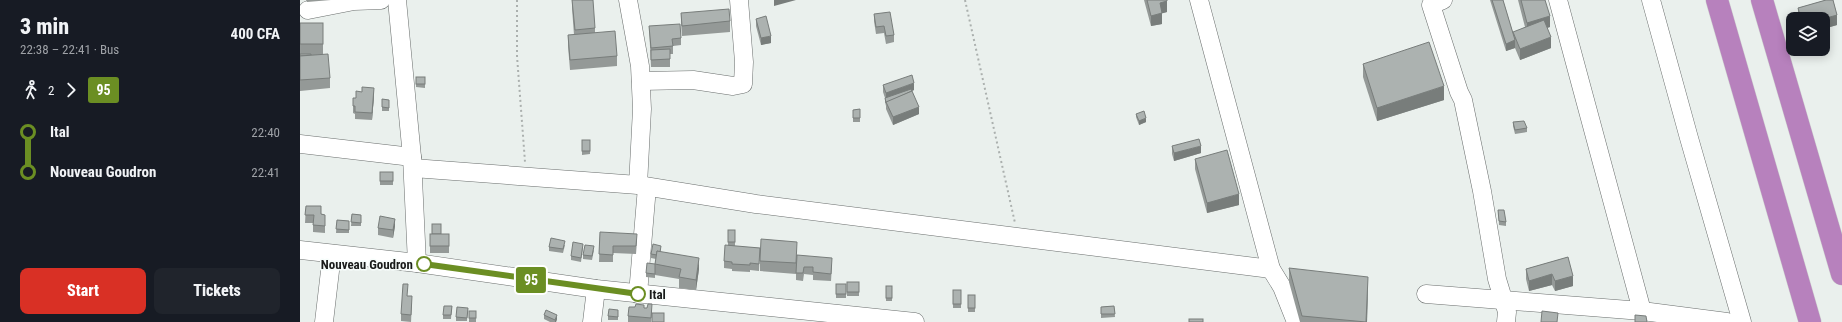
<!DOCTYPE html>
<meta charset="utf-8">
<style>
:root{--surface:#171b24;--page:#20242c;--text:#f1f3f6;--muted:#9ea1a6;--accent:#d93025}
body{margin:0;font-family:"Roboto Condensed",sans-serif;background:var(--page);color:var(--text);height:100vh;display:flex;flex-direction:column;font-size:15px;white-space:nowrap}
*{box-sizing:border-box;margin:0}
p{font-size:13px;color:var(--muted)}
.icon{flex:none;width:22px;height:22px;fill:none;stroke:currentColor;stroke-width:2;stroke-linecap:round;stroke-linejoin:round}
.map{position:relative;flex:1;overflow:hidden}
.drawer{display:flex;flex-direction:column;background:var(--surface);width:300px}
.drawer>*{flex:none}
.badge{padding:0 8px;border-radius:3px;font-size:14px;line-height:26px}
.tools{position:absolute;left:1486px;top:12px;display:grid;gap:8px}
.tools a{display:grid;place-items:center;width:44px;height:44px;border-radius:8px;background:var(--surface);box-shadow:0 2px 10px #0003;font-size:20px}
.map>.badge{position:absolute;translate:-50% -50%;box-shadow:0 0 0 2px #fff}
.legs{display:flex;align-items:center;gap:6px;height:44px;padding:0 20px;font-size:13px}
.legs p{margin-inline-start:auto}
.summary{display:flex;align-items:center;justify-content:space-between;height:68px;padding:0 20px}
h1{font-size:22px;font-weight:800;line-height:30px}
.primary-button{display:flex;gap:8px;margin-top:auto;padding:8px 20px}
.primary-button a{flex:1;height:46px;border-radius:8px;background:var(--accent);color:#fff;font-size:16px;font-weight:800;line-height:46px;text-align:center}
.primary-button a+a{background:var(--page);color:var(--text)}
ul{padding:0 20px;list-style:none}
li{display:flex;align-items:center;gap:14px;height:40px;font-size:15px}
li i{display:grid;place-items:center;width:6px;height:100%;margin:0 5px;background:currentColor}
li i::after{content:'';width:10px;height:10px;margin:-5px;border:3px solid;border-radius:50%;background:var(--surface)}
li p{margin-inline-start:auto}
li:first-child i{background:linear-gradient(#0000 50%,currentColor 0)}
li:last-child i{background:linear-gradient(currentColor 50%,#0000 0)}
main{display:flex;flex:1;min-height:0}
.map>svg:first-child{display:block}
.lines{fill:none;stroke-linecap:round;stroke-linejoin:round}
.minor-casing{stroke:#6a6e6d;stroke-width:19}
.highway-casing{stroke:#cccdcd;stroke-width:23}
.path{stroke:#abb0ae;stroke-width:2;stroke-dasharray:2 3;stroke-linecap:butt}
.minor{stroke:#fff;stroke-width:18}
.highway{stroke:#b781bd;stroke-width:22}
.wall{fill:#949997}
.shaded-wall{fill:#787d7b}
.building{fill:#acb2b0;stroke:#787d7b}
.line-1-casing{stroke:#fff;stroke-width:9}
.line-1{stroke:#6b8e23;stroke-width:6}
.stop-1-dot{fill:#fff;stroke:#6b8e23;stroke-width:2}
.labels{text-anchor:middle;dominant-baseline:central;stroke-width:3;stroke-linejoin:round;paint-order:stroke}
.stop-label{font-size:13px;font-weight:bold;fill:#191b1a;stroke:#f7fdfb;text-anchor:end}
</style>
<main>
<section class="drawer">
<div class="summary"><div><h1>3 min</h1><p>22:38 – 22:41 · Bus</p></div><b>400 CFA</b></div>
<div class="legs"><svg class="icon" aria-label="walk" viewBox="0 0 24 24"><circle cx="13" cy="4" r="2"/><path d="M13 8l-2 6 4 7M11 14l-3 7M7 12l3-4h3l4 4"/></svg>2<svg class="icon" aria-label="forward" viewBox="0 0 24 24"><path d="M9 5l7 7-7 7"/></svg><b class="badge" style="background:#6b8e23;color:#fff">95</b></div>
<ul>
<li><i style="color:#6b8e23"></i><b>Ital</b><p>22:40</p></li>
<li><i style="color:#6b8e23"></i><b>Nouveau Goudron</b><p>22:41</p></li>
</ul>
<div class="primary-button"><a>Start</a><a>Tickets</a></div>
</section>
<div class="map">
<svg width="1542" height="322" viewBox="0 0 1542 322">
<rect width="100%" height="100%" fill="#eaf0ed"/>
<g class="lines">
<g class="minor-casing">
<g id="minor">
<polyline points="97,0 112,157 117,263"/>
<polyline points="328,0 340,66 342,109 338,185"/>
<polyline points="899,0 971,269 982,287 996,322"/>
<polyline points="1143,0 1131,5 1159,92 1163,100 1182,191 1197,279 1207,312 1206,322"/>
<polyline points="1258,0 1342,311"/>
<polyline points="1351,0 1389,138 1442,322"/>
<polyline points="8,10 54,1 81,0"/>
<polyline points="341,81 393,80 433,86 443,84 444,62 439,0"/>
<polyline points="0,144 112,157"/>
<polyline points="113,168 338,185 456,204 971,269"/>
<polyline points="0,250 117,263 296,289 615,322"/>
<polyline points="338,294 347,187"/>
<polyline points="1126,294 1342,311 1427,322"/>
<polyline points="24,322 32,254"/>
<polyline points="292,322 296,289"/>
</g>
</g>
<g class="highway-casing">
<g id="highway">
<polyline points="1417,0 1510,322"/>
<polyline points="1462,0 1542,274"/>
</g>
</g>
<g class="path">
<polyline points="217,0 217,56 225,162"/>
<polyline points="665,0 715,223"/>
</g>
<use href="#minor" class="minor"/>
<use href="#highway" class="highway"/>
</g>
<g class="wall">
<polygon points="6,0 31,0 7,2"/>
<polygon points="272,0 295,28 295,33 317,56 317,66 270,70 268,46 268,35 274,35 272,8"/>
<polygon points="844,0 867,0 867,12 862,13 862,24 851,26"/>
<polygon points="1190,0 1203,0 1213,33 1225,27 1218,0 1245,0 1250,27 1247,28 1251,48 1220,60 1215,48 1206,51"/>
<polygon points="1526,0 1533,0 1537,15 1537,25 1523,29 1523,19 1498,19 1498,8"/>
<polygon points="381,13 430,21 430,32 382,36 381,23"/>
<polygon points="574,14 594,35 594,42 586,44 584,33 576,34 574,21"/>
<polygon points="456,19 471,43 461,45 456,26"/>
<polygon points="0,23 23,23 23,54 30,78 30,88 0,91"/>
<polygon points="349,26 381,38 381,45 373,46 373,54 370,54 370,67 351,67"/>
<polygon points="1063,64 1144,100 1077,121 1063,77"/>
<polygon points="116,77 125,77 125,88 116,87"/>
<polygon points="583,85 614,90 612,91 619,114 593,125 586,109 586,106 585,102 585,98 583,92"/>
<polygon points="74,96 72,120 55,119 55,114 53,113 53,106 56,98"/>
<polygon points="82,99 89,100 89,111 82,111"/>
<polygon points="560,109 560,122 553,122 553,110"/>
<polygon points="836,114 846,122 839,125 836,117"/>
<polygon points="1213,122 1227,128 1227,132 1215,134 1213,126"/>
<polygon points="282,140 290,140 290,154 282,155"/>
<polygon points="872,146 901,153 874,161 872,154"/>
<polygon points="895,159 939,205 907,213 895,169"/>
<rect x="80" y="172" width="13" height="13"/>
<polygon points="6,206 21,214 25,215 25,233 13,232 13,223 5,223"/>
<polygon points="1198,210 1206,222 1206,226 1199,225"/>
<polygon points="52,214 61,215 61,226 51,226"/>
<polygon points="37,220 49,221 49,233 36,233"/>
<polygon points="95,226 93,238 78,235 78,228"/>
<polygon points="428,230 435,230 435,246 430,246 460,248 459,271 450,270 450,272 432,271 432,269 424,268 424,261 428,246"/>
<polygon points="300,232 337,241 336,254 313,253 313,262 299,262"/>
<rect x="130" y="234" width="19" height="19"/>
<polygon points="265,245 263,253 249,251 249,247"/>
<polygon points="283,247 281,262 271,260 271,256"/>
<polygon points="361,249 360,252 399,269 396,290 379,288 379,279 355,275 355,274 355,278 346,277 346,273 355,264 356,259 351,258 351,254"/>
<polygon points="294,250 292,260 283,259 283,255"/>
<polygon points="497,255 532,265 531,281 513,280 513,275 504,274 503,281 496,280 496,274 460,271 460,261"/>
<polygon points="1268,257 1273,286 1255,291 1252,285 1229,291 1226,279 1226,269"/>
<polygon points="989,268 1068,290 1067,322 1000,322 989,282"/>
<rect x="547" y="282" width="12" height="14"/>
<rect x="536" y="284" width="10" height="14"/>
<rect x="586" y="286" width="6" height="15"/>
<rect x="653" y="290" width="8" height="18"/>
<rect x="668" y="295" width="7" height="17"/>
<polygon points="112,303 111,322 101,321 101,314"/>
<polygon points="152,306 151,319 143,319 143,315"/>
<polygon points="814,306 815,317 801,318 801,307"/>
<polygon points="168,308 167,321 156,321 156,317"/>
<polygon points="344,308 352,311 351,322 328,322 328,316"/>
<polygon points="318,310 318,320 308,320 308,316"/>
<rect x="169" y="311" width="7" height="11"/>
<polygon points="244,315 257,319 256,322 250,322 244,319"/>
</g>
<g class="shaded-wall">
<polygon points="474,0 496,0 474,6"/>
<polygon points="867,1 867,12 860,14 860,3"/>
<polygon points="862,13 862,24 851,26 851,16"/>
<polygon points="1537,15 1537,25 1523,29 1523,19"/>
<polygon points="1250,16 1250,27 1227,33 1227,23"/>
<polygon points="471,36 471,43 461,45 461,38"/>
<polygon points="1251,37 1251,48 1220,60 1220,49"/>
<polygon points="1215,40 1215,48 1206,51 1206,44"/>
<polygon points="614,83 614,90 586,100 586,93"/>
<polygon points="1144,86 1144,100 1077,121 1077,108"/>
<polygon points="74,88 74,96 72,120 72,113"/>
<polygon points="619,107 619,114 593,125 593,117"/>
<polygon points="846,118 846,122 839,125 839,121"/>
<polygon points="901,146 901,153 874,161 874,153"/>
<polygon points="939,194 939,205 907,213 907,203"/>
<polygon points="95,219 95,226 93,238 93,230"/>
<polygon points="399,258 399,269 396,290 396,280"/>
<polygon points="1252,274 1252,285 1229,291 1229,281"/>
<polygon points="1273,276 1273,286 1255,291 1255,281"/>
<polygon points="1068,277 1067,322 1066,322"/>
<polygon points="257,315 257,319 256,322 255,322 255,320"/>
</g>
<g class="building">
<polygon points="272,0 293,0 295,28 275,30"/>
<polygon points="847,0 867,0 867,1 860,3 862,13 851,16"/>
<polygon points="1192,0 1203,0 1215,40 1206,44"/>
<polygon points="1221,0 1245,0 1250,16 1227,23"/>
<polygon points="1526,0 1533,0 1537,15 1523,19 1501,19 1498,8"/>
<polygon points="429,9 430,21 382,26 381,13"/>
<polygon points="590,12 594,35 586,36 584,26 576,27 574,14"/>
<polygon points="466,16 471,36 461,38 456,19"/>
<polygon points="1244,20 1251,37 1220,49 1213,32"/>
<rect x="0" y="23" width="23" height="21"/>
<polygon points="380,24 381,38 372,39 373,46 351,48 349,26"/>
<polygon points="315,31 317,56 270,60 268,35"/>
<polygon points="1129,42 1144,86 1077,108 1063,64"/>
<polygon points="370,49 370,59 351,60 351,50"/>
<polygon points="0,54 11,54 11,55 0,56"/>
<polygon points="28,54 30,78 0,80 0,56"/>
<polygon points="612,75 614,83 586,93 583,85"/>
<rect x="116" y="77" width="9" height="7"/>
<polygon points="62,87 74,88 72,113 55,112 55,106 53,106 53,98 56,98 56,91 62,92"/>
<polygon points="611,89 612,91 586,103 585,98"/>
<polygon points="612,91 619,107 593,117 586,102"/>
<polygon points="82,99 89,100 89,108 82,107"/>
<polygon points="560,109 560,118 553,118 553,110"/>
<polygon points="844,111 846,118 839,121 836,114"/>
<polygon points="1224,121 1227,128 1215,130 1213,122"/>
<polygon points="899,139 901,146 874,153 872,146"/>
<rect x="282" y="140" width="8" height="11"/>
<polygon points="927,150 939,194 907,203 895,159"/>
<rect x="80" y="172" width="13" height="9"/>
<polygon points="6,206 21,206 21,214 25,215 25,226 13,225 14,215 5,215"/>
<polygon points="1198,210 1204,210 1206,222 1199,221"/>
<polygon points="52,214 61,215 61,223 51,222"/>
<polygon points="80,216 95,219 93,230 78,228"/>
<polygon points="37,220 49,221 49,230 36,229"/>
<rect x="132" y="224" width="9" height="10"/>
<rect x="428" y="230" width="7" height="12"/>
<polygon points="300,232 337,234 336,246 313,246 313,255 299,254"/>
<rect x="130" y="234" width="19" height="12"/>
<polygon points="251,238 265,241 263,249 249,247"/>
<polygon points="461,239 497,242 496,263 460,261"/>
<polygon points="273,242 283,244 281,258 271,256"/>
<polygon points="353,244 361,246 360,252 357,251 357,255 351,254"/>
<polygon points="285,245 294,246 292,256 283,255"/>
<polygon points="425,245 460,248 459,264 450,263 450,265 432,264 432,262 424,261"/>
<polygon points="357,251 399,258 396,280 379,277 381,269 355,264"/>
<polygon points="497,255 532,258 531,274 513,272 513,267 504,267 503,273 496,273"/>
<polygon points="1268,257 1273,276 1255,281 1252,274 1229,281 1226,269"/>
<polygon points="347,263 355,264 355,274 346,273"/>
<polygon points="989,268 1068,277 1066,322 1002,316"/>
<rect x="547" y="282" width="12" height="10"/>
<polygon points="103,284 108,284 107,296 112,296 111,315 101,314"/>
<rect x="536" y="284" width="10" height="10"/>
<rect x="586" y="286" width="6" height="12"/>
<rect x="653" y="290" width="8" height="14"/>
<rect x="668" y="295" width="7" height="13"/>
<polygon points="336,304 344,305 344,308 347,308 348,304 352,304 351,318 328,316 329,307 335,307"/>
<polygon points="144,306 152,306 151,315 143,315"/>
<polygon points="814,306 815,314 801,314 801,307"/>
<polygon points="157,307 168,308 167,318 156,317"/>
<polygon points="309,309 318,310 318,317 308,316"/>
<polygon points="246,310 257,315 255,320 244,315"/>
<rect x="169" y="311" width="7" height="7"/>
<polygon points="1242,311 1258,313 1257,322 1241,322"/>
<rect x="352" y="313" width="12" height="9"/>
<polygon points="1335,315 1346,316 1347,322 1335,322"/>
<rect x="889" y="319" width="14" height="3"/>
</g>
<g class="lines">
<g class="line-1-casing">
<polyline id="line-1" points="124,264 338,294"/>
</g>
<use href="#line-1" class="line-1"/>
</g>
<g class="stop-1-dot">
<circle cx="124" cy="264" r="7"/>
<circle cx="338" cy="294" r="7"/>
</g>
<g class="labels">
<g class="stop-label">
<text x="113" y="264">Nouveau Goudron</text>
<text x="349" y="294" text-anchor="start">Ital</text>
</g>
</g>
</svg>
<div class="tools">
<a><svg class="icon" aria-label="layers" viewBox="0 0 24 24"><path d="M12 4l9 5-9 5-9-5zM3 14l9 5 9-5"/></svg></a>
</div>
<b class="badge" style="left:231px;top:280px;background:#6b8e23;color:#fff">95</b>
</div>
</main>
